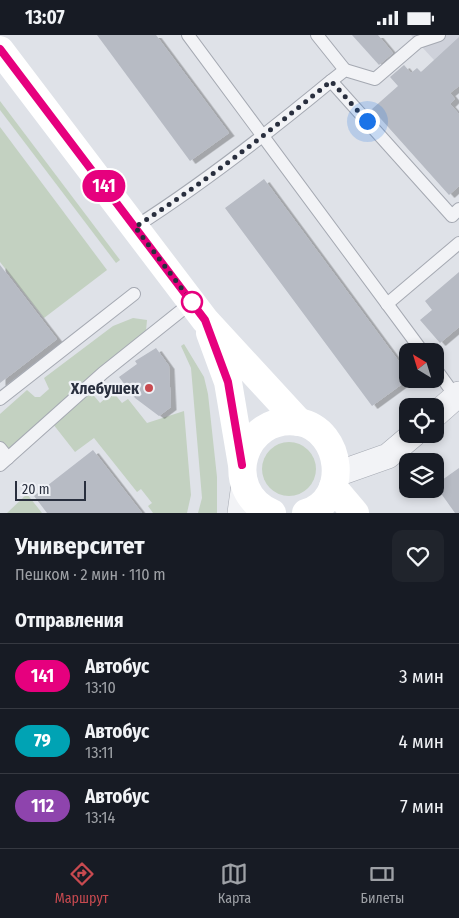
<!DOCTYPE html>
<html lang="ru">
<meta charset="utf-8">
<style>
:root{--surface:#171b24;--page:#20242c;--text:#f1f3f6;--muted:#9ea1a6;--line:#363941;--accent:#c84a50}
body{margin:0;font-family:"Fira Sans Condensed",sans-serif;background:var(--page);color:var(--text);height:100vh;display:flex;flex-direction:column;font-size:19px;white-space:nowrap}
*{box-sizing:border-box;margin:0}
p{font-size:16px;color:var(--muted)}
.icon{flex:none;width:28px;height:28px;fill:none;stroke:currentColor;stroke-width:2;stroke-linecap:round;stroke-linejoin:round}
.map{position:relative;height:478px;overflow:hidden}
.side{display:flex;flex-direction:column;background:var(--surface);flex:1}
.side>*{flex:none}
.badge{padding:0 10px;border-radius:16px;font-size:18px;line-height:32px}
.needle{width:32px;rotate:322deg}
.buttons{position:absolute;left:399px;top:308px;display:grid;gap:10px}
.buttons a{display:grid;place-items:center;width:45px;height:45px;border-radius:10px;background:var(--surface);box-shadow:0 2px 8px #0003;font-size:25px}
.scale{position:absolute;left:15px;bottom:12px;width:71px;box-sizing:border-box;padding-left:5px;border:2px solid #292f3e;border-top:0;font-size:14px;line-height:18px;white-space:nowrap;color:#292f3e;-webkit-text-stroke:4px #eff1f6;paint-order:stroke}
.you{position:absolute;width:25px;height:25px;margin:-12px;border:4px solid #fff;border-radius:50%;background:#1a73e8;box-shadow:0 0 0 8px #1a73e833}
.map>.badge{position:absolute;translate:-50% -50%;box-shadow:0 0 0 2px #fff}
h2{padding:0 15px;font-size:19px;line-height:45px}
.round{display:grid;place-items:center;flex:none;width:52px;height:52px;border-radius:10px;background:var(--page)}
.headline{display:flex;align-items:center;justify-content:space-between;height:85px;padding:0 15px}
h1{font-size:24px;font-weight:700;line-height:38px}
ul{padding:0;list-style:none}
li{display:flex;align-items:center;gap:15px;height:65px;padding:0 15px;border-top:1px solid var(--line)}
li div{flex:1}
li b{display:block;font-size:19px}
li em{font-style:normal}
li .badge{min-width:55px;font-weight:700;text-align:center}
.status{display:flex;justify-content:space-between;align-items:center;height:35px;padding:0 25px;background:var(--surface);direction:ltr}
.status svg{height:14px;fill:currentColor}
.tab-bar{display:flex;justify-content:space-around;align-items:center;height:70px;border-top:1px solid var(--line);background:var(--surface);font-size:14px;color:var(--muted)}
.tab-bar a{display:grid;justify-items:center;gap:2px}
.tab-bar .current{color:var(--accent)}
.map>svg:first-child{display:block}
.built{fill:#ced1da}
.green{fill:#c3d1c1}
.building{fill:#b7bbc4;filter:url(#shadow)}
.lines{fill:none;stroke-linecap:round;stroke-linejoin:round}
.service-casing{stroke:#a5a9b2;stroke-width:14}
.minor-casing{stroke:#a5a9b2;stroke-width:26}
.service{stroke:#f2f3f6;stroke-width:12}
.minor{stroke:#f2f3f6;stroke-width:25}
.secondary{stroke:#fff;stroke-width:28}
.line-casing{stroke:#fff;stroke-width:11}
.line{stroke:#e6007e;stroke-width:8}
.walk{stroke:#292f3e;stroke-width:5;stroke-dasharray:0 9}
.stop-dot{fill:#fff;stroke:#e6007e;stroke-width:2.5}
.poi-dot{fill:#c84a50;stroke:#eff1f6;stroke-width:2}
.labels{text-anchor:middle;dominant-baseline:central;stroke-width:4.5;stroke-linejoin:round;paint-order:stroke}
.poi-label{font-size:16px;font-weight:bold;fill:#292f3e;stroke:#eff1f6;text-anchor:end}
</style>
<div class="status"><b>13:07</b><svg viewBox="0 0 49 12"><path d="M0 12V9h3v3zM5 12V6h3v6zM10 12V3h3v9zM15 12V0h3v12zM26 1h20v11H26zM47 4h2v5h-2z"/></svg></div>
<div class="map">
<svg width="459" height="478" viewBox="0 0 459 478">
<defs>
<filter id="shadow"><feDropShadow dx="5.5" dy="3" stdDeviation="0" flood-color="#0004"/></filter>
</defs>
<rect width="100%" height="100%" fill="#dfe2e8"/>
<polygon class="built" points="411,0 459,0 459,52 434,25"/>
<g class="green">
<polygon points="0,66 120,225 116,228 0,75"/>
<polygon points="0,92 107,235 44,283 0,227"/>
<polygon points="133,283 147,285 146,296 9,419 0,408 0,379 27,355 35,362 40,362 49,354 44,343 113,291"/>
<polygon points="184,309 204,342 208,359 217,442 217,478 198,478 202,463 191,333 181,311"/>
<polygon points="90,356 100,368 113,357 122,368 128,364 147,388 184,376 191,460 187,478 153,478 148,471 152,468 141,454 137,457 94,403 75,417 53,389"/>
<circle cx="289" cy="434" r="27"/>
<polygon points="27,459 42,478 7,478"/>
</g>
<g class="building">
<polygon points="97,0 156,0 229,98 190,126"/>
<polygon points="352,0 378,0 393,18 379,30"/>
<polygon points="459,2 459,51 450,58 455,64 450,69 459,79 459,151 449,160 372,74 398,51 390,42 404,30 411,38 417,33 421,37"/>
<polygon points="264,144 406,336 398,344 409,344 372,371 225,173"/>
<polygon points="0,230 57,304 0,348"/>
<polygon points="459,237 459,292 440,308 420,285 432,275 425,266"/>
<polygon points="156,313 169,331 171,372 159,381 135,363 119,342 137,329 135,326"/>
<polygon points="93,415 142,478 47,478 34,461"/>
<polygon points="459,433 459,478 455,478 435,450"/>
</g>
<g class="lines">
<g class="service-casing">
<g id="service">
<polyline points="188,0 422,316"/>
<polyline points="317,0 345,35"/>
<polyline points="331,46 345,35 375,44 418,7 439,0"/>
<path d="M135,192C204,148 268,98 331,46L452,181L459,174"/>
<polyline points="387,269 459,208"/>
<polyline points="435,333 456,362"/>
<polyline points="0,364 134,259"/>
<polyline points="0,413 8,423"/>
<polyline points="0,430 103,338 192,267"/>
</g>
</g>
<g class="minor-casing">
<g id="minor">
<polyline points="435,380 459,359"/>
<polyline points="337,439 388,421 414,399"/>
<polyline points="240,478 244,449"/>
</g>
</g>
<use href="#service" class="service"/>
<use href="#minor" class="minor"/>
<g class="secondary">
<polyline points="0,15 205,285 299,387"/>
<polyline points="210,298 228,347 242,430"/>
<polyline points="333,452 355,478"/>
<path d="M272,478C219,455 243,378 299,387C343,395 350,465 306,478"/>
</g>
</g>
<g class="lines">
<g class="line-casing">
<polyline id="line" points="0,14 205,285 228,347 242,430"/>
</g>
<use href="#line" class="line"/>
<path class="walk" d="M192,267L135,192C204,148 268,98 331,46L367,86"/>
</g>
<circle class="stop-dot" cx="192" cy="267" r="10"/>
<circle class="poi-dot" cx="149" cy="353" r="5"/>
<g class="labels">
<g class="poi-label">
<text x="139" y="353">Хлебушек</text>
</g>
</g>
</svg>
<div class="buttons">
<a><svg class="needle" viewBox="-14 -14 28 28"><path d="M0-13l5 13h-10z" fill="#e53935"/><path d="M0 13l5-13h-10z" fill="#9ea1a6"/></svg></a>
<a><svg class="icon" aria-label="locate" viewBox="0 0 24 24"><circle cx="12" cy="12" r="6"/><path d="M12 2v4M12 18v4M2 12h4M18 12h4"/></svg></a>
<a><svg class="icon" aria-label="layers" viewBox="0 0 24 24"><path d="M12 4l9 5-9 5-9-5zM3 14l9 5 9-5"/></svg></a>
</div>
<div class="scale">20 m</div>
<div class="you" style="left:367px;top:86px"></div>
<b class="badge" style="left:104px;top:151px;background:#e6007e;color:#fff">141</b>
</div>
<section class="side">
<div class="headline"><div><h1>Университет</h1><p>Пешком · 2 мин · 110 m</p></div><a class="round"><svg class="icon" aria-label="heart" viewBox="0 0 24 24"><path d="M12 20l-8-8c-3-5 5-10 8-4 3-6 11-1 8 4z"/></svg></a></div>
<h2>Отправления</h2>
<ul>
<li><span class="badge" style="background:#e6007e;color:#fff">141</span><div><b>Автобус</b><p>13:10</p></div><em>3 мин</em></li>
<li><span class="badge" style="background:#00a3b4;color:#fff">79</span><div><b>Автобус</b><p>13:11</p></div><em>4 мин</em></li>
<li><span class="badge" style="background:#8e44ad;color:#fff">112</span><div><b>Автобус</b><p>13:14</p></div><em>7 мин</em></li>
</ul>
</section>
<nav class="tab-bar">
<a class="current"><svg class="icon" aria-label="directions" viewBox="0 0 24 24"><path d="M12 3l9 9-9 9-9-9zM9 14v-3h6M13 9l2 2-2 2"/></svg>Маршрут</a>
<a><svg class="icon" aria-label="map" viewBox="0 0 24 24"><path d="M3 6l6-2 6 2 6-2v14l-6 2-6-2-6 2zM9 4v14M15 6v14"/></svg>Карта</a>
<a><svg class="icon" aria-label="tickets" viewBox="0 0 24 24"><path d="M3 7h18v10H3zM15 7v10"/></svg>Билеты</a>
</nav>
